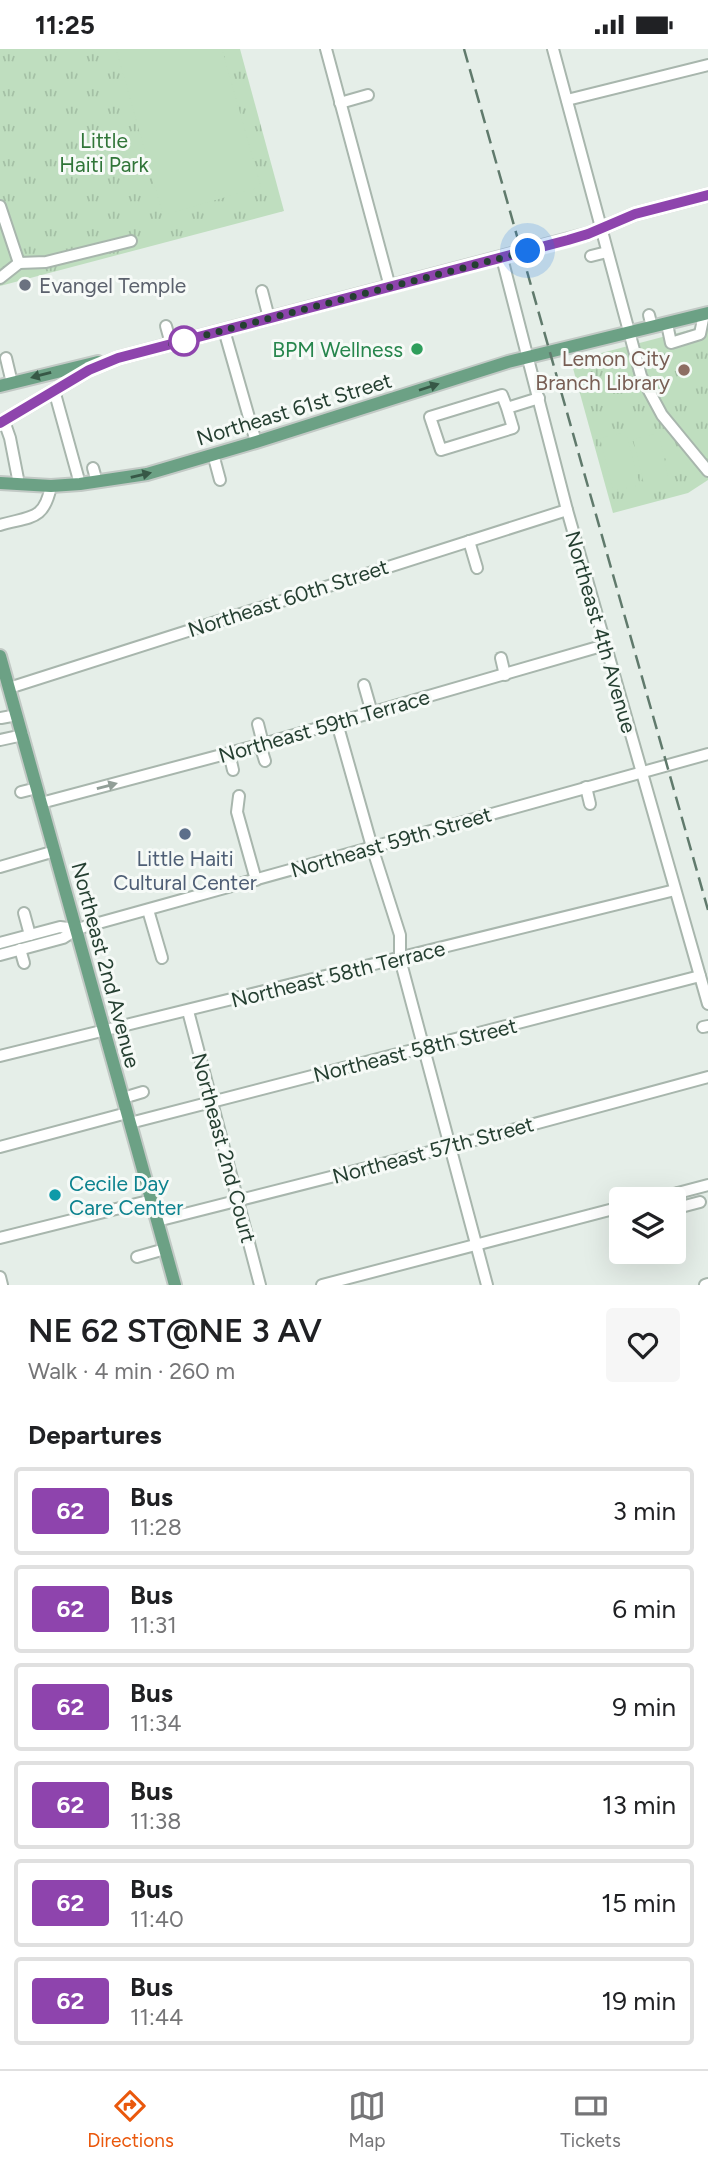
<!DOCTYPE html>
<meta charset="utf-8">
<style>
:root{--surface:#fff;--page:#f6f6f6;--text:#202124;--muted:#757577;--line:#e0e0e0;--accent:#ea580c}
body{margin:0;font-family:Figtree,sans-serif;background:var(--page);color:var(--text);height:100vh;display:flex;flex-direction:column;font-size:26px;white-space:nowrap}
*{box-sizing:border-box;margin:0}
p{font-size:23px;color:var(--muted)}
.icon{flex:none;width:38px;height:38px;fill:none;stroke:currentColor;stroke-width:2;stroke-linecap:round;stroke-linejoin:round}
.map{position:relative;height:1236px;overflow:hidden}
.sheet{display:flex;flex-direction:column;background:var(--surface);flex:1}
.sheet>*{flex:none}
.badge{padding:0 14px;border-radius:5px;font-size:24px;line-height:46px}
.tools{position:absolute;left:609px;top:1138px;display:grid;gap:14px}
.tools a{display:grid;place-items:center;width:77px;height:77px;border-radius:7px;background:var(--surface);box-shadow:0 7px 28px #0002;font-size:35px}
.you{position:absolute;width:35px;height:35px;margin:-18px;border:5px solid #fff;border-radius:50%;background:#1a73e8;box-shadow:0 0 0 10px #1a73e833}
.map>.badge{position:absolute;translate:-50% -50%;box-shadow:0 0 0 4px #fff}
h2{padding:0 28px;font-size:26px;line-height:63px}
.round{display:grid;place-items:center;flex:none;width:74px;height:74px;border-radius:7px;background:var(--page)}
.overview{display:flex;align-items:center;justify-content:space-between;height:119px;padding:0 28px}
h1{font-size:33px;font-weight:600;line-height:52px}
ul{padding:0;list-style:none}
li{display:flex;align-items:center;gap:21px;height:88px;margin:0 14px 10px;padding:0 14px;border:4px solid var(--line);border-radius:7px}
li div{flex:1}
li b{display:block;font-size:26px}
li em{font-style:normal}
li .badge{min-width:77px;font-weight:700;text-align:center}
.status{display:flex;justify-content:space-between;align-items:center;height:49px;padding:0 35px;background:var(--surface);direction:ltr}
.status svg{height:19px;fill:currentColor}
.tab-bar{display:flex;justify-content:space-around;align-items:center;height:98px;border-top:2px solid var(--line);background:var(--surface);font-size:19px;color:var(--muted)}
.tab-bar a{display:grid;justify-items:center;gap:4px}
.tab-bar .active{color:var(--accent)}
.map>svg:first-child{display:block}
.grass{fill:url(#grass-tufts)}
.pitch{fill:#bfdebf}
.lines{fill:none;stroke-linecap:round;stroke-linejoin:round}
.minor-casing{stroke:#a8b6ad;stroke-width:14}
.major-casing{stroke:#c2c9c5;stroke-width:16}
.minor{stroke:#fff;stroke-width:10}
.major{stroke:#6ca185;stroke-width:12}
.rail{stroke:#607a6c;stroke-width:2.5;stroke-dasharray:14 7;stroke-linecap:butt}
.oneway{fill:#375846}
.oneway2{fill:#929f98}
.line-casing{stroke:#fff;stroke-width:16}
.line{stroke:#8e44ad;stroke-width:10}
.walk{stroke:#253f31;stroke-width:7;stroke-dasharray:0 12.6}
.worship-dot{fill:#6b7280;stroke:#f6faf7;stroke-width:2.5}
.stop-dot{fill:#fff;stroke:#8e44ad;stroke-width:3.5}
.leisure-dot{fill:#2e9e5b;stroke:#f6faf7;stroke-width:2.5}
.education-dot{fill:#8d6e63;stroke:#f6faf7;stroke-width:2.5}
.service-dot{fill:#5c6f8a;stroke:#f6faf7;stroke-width:2.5}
.culture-dot{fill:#0f9aa8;stroke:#f6faf7;stroke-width:2.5}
.labels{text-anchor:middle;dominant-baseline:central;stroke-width:6;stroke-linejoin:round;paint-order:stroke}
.park-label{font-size:21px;fill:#307538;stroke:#f6faf7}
.worship-label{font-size:21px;fill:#5b616d;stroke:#f6faf7;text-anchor:start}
.leisure-label{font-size:21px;fill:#27864d;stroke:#f6faf7;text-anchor:end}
.education-label{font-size:21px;fill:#785e54;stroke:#f6faf7;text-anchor:end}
.street-label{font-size:21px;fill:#253f31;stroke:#f6faf7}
.service-label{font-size:21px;fill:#4e5e75;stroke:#f6faf7}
.culture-label{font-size:21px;fill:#0d838f;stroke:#f6faf7;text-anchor:start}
</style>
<div class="status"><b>11:25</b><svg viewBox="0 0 49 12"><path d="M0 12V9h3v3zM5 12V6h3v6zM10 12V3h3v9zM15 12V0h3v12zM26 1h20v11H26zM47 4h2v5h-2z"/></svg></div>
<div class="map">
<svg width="708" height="1236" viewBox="0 0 708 1236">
<defs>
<pattern id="grass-tufts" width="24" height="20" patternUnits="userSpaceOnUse" patternTransform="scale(1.75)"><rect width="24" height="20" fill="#bfdebf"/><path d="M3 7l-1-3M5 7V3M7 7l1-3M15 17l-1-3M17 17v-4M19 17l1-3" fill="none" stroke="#a4c0a5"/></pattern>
</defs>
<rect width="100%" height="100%" fill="#e5eee8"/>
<g class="grass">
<polygon points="0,0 240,0 284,162 0,237"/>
<polygon points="708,276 708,431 688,444 613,464 571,312"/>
</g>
<g class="pitch">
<polygon points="116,0 222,0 261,138 163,166"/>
<polygon points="626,383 640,436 613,442 600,389"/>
<polygon points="659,384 668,427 643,432 633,390"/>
</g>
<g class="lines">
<g class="minor-casing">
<g id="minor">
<polyline points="326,0 390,238"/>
<polyline points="553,0 641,327 662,366 708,422"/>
<polyline points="567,51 708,16"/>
<polyline points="340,54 368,46"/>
<polyline points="0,157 19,214 46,213 131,192"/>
<polyline points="591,207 607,203"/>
<polyline points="502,209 567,461 708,955"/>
<polyline points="0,229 19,214"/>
<polyline points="262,242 269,269"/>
<polyline points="649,266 652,278"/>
<polyline points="667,275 671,294 700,285 704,265"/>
<polyline points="166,277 171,295"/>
<polyline points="224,281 256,393"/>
<polyline points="6,309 12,334"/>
<polyline points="54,341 80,435"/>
<polyline points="507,359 513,379 441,401 430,368 502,346 507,359 539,349"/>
<polyline points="4,372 10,389 19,435"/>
<polyline points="213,405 220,431"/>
<polyline points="93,419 97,433"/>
<path d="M0,476C31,467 44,472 51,437"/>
<polyline points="469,492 477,519"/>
<polyline points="501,609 505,626"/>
<polyline points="364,636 372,664"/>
<polyline points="9,639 567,461"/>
<polyline points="1,669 17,666"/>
<polyline points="337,674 372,798 400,886 400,910 487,1236"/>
<polyline points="258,675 263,695"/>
<polyline points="0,691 23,686"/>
<polyline points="260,696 265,712"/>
<polyline points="229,704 233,721"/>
<polyline points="586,738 590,755"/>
<polyline points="21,743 37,739"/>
<polyline points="239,747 237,763 256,831"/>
<polyline points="41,754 263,695 605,596"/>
<polyline points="0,818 55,802"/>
<polyline points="148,861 162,909"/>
<polyline points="24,864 30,886"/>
<polyline points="0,894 60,878 77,880"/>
<polyline points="20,900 24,914"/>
<polyline points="0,906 63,889 77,880 708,705"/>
<polyline points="188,962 260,1236"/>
<polyline points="703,978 708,977"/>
<polyline points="0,1007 675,841"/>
<polyline points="123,1049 143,1043"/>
<polyline points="130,1074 700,927"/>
<polyline points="0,1098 127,1064"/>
<polyline points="678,1144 681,1158 700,1153"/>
<polyline points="655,1150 708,1136"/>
<polyline points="157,1172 449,1098 708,1028"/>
<polyline points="0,1189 152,1151"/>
<polyline points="137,1208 165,1200"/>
<polyline points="0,1228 2,1236"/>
<polyline points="322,1236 621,1158"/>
<polyline points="705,1236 708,1235"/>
</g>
</g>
<g class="major-casing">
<g id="major">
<polyline points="0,337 98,313"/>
<polyline points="0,374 89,321 118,309 588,185 635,165 708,146"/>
<polyline points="0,434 51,437 80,435 147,425 256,393 508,313 708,264"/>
<polyline points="0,607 175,1236"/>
</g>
</g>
<use href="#minor" class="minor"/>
<use href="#major" class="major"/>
<polyline class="rail" points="464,0 708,861"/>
</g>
<defs><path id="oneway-solid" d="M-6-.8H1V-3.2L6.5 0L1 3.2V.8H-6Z" transform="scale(1.75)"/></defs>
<g class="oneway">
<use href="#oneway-solid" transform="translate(41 326) rotate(165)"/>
<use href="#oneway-solid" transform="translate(429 338) rotate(-18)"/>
<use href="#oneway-solid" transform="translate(141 426) rotate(-13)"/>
</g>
<use class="oneway2" href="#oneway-solid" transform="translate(107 737) rotate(-15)"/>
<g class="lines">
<g class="line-casing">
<polyline id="line" points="0,374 89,321 118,309 568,191 588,185 635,165 708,146"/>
</g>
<use href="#line" class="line"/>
<polyline class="walk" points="184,292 171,295 528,202"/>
</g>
<circle class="worship-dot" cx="25" cy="236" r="7"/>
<circle class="stop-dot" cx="184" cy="292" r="14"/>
<circle class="leisure-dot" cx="417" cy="300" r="7"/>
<circle class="education-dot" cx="684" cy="321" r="7"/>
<circle class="service-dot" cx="185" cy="785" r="7"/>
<circle class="culture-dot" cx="55" cy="1146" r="7"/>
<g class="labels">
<g class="park-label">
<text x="104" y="91">Little<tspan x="104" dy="24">Haiti Park</tspan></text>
</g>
<g class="worship-label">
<text x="39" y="236">Evangel Temple</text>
</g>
<g class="leisure-label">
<text x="403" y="300">BPM Wellness</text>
</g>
<g class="education-label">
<text x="670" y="309">Lemon City<tspan x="670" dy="24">Branch Library</tspan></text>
</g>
<g class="street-label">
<text transform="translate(294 360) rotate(-17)">Northeast 61st Street</text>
<text transform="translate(288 549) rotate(-18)">Northeast 60th Street</text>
<text transform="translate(601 583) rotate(74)">Northeast 4th Avenue</text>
<text transform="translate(324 677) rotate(-16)">Northeast 59th Terrace</text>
<text transform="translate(391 793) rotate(-16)">Northeast 59th Street</text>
<text transform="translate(106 916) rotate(75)">Northeast 2nd Avenue</text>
<text transform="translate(338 925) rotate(-14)">Northeast 58th Terrace</text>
<text transform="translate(415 1001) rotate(-14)">Northeast 58th Street</text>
<text transform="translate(224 1099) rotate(75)">Northeast 2nd Court</text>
<text transform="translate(433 1101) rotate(-15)">Northeast 57th Street</text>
</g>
<g class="service-label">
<text x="185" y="809">Little Haiti<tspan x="185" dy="24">Cultural Center</tspan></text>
</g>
<g class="culture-label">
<text x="69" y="1134">Cecile Day<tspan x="69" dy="24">Care Center</tspan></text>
</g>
</g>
</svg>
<div class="tools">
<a><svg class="icon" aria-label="layers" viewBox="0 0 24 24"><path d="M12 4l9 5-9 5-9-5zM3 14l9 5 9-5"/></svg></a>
</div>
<div class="you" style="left:528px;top:202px"></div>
</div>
<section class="sheet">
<div class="overview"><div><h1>NE 62 ST@NE 3 AV</h1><p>Walk · 4 min · 260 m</p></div><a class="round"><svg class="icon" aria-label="heart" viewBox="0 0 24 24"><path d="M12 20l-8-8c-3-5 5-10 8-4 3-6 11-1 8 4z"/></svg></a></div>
<h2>Departures</h2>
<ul>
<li><span class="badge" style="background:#8e44ad;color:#fff">62</span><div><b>Bus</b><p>11:28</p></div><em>3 min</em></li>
<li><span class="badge" style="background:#8e44ad;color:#fff">62</span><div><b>Bus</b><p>11:31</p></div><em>6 min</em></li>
<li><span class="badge" style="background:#8e44ad;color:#fff">62</span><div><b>Bus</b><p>11:34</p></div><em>9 min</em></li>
<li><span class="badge" style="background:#8e44ad;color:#fff">62</span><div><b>Bus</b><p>11:38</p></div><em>13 min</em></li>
<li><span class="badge" style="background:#8e44ad;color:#fff">62</span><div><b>Bus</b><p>11:40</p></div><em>15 min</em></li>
<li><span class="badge" style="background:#8e44ad;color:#fff">62</span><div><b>Bus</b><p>11:44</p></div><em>19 min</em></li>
</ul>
</section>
<nav class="tab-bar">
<a class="active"><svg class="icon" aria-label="directions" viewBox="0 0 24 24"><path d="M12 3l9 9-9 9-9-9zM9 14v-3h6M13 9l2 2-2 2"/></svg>Directions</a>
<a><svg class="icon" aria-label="map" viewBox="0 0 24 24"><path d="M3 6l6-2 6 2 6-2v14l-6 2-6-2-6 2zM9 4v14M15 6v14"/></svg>Map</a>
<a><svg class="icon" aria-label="tickets" viewBox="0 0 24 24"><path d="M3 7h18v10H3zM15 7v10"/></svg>Tickets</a>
</nav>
